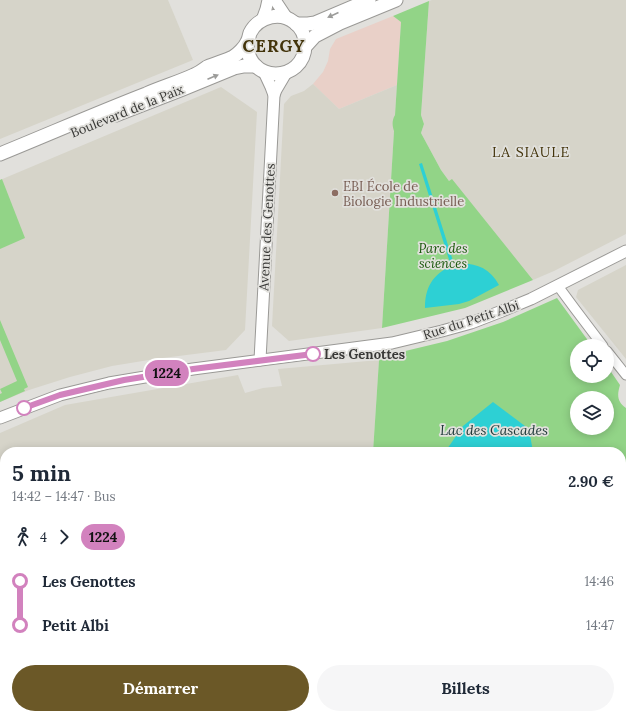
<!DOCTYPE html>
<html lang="fr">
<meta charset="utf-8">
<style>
:root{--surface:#fff;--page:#f6f6f7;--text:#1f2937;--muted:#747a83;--accent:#6b5827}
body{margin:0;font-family:Lora,serif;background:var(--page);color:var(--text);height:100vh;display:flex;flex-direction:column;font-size:15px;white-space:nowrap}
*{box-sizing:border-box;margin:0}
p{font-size:13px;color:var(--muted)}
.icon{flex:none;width:22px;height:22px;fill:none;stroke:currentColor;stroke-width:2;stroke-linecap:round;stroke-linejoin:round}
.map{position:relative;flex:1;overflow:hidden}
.side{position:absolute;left:0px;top:447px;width:626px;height:272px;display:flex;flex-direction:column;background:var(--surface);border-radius:16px 16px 0 0;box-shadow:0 2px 10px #0003}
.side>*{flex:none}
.badge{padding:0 8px;border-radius:13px;font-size:14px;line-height:26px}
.tools{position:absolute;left:570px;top:339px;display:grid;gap:8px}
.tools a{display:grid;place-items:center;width:44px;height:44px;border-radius:50%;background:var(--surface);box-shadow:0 2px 10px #0003;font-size:20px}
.map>.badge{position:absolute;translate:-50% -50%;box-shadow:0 0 0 2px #fff}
.legs{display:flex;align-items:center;gap:6px;height:44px;padding:0 12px;font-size:13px}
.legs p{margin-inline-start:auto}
.head{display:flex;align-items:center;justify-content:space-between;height:68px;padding:0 12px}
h1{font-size:22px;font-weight:800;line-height:30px}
.action{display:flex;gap:8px;margin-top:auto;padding:8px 12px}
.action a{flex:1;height:46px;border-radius:24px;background:var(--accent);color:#fff;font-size:16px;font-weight:800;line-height:46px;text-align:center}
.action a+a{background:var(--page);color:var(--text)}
ul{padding:0 12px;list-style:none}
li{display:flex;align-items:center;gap:14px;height:44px;font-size:15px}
li i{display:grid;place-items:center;width:6px;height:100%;margin:0 5px;background:currentColor}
li i::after{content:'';width:10px;height:10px;margin:-5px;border:3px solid;border-radius:50%;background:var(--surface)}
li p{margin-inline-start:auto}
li:first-child i{background:linear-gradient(#0000 50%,currentColor 0)}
li:last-child i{background:linear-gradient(currentColor 50%,#0000 0)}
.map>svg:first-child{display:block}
.commercial{fill:#e9d0c8}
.built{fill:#d6d4c9}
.green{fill:#92d487;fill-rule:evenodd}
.water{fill:#2dd0d4}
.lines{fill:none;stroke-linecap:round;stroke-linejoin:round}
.minor-casing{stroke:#9a9996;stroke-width:11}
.tertiary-casing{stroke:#9a9996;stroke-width:13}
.secondary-casing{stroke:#9a9996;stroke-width:15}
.trunk-casing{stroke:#9a9996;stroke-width:17}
.minor{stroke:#fff;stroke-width:9}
.tertiary{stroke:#fff;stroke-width:11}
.secondary{stroke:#fff;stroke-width:13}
.trunk{stroke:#fff;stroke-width:15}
.oneway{fill:#9c9c9a}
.line-1-casing{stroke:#fff;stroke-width:9}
.line-1{stroke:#d282be;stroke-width:6}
.education-dot{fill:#8d6e63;stroke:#e1e0dc;stroke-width:1.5}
.stop-1-dot{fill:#fff;stroke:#d282be;stroke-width:2}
.labels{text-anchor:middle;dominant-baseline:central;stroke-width:3.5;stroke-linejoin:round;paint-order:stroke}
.street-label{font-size:13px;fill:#383836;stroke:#e1e0dc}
.education-label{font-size:13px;fill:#785e54;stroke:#e1e0dc;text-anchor:start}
.park-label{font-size:13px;font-style:italic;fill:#175709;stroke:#e1e0dc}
.stop-label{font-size:13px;font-weight:bold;fill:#383836;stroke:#e1e0dc;text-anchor:start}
.neighbourhood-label{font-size:14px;letter-spacing:1px;fill:#43340b;stroke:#e1e0dc}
.water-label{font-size:14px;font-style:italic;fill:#1f3839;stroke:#e1e0dc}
.district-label{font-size:17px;font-weight:bold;letter-spacing:1px;fill:#43340b;stroke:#e1e0dc}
</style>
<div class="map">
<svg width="626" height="719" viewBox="0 0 626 719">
<rect width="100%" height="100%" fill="#e1e0dc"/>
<polygon class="commercial" points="393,16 401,22 397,85 339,109 313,84 323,72 328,61 330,49 336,39"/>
<g class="built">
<polygon points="0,0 168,0 193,60 0,139"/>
<polygon points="432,0 626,0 626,234 554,271 533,280 452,180 449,181 441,170 421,133 424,124 421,115 429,1"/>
<polygon points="313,84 339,109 397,85 395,115 394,117 394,131 382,328 289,341 272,326 284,104 291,96 304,91"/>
<polygon points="221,87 257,112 245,330 226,350 155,359 112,366 70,377 29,390 0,402 0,180"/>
<polygon points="626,265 626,359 576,297 578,290"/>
<polygon points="379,360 373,452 5,452 5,673 0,673 0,433 65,405 238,375 245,393 263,388 282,386 278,369"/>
</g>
<g class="green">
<path d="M429,1L421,115L424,124L421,133L441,170L449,181L452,179L533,280L465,308L382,328L394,131C392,125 392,120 395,115L401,22L393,16Z"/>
<polygon points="2,179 25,238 0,249 0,180"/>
<path d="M557,298L592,346H577V376H607V366L620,385C617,395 617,402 626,408V553L621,555V452H373L379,360L397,353L447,341L503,322ZM577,398H607V428H577Z"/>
<polygon points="0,320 28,387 24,389 25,391 0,402 0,394 2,393 0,389 17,381 0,340"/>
<rect x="0" y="673" width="5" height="36"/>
<polygon points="207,714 543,714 544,719 191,719"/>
</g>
<g class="water">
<path d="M422,163L454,264C474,262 489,267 499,285L469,301L459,304L425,308C425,288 432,275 451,266L419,164Z"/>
<polygon points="493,402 529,429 533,452 445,452 463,426"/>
</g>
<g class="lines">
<g class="minor-casing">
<g id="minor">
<polyline points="558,286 575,309 603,346"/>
<polyline points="607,351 626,375"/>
</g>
</g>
<g class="tertiary-casing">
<g id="tertiary">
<polyline points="275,0 287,18"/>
<polyline points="262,20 266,9 268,0"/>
<polyline points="274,95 276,90 286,73"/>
<polyline points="260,360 274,95 271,87 264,72"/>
<polyline points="0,418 60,395 109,383 193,369 392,343 442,331 471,323 502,311 531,299 626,251"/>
</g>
</g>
<g class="secondary-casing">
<g id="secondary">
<polyline points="296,24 308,24 315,23 369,0"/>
<polyline points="305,47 315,36 340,23 396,0"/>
<polyline points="116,115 183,89 234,68 244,66 256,66"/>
<path d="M0,154C49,134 97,113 146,94C162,87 179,82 194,75C199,73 203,70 207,67C216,63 225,61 233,57C238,54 245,47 247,42C249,39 249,36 250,33C254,25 262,19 271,17C288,13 306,27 305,45C305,83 246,85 247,42"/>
</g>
</g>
<g class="trunk-casing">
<g id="trunk">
<polyline points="621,563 626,561"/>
<polyline points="0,714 44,714"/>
<polyline points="109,719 125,714"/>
<polyline points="143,719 159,714"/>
<polyline points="172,719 185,714"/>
</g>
</g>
<use href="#minor" class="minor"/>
<use href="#tertiary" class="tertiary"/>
<use href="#secondary" class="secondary"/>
<use href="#trunk" class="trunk"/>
</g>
<defs><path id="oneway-solid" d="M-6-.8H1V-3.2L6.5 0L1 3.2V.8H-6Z"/></defs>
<g class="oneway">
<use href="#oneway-solid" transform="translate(333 15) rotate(156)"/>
<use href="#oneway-solid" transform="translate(213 77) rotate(-23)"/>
</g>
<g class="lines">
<g class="line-1-casing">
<polyline id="line-1" points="24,408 60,395 124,380 193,369 313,354"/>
</g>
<use href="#line-1" class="line-1"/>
</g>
<circle class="education-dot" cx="335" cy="193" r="4"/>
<g class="stop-1-dot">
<circle cx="313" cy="354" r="7"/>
<circle cx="24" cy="408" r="7"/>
</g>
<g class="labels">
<g class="street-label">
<text transform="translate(127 111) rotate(-22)">Boulevard de la Paix</text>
<text transform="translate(267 227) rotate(-87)">Avenue des Genottes</text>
<text transform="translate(471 320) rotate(-18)">Rue du Petit Albi</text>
</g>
<g class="education-label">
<text x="343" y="186">EBI École de<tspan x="343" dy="15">Biologie Industrielle</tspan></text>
</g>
<g class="park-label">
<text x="443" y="248">Parc des<tspan x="443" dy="15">sciences</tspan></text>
</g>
<g class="stop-label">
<text x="324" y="354">Les Genottes</text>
</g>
<g class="neighbourhood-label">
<text x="531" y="152">LA SIAULE</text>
</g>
<g class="water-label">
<text x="494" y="430">Lac des Cascades</text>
</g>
<g class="district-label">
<text x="274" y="46">CERGY</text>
</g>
</g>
</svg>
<div class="tools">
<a><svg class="icon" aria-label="locate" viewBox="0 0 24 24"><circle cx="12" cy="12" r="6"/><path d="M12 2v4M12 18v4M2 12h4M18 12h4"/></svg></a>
<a><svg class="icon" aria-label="layers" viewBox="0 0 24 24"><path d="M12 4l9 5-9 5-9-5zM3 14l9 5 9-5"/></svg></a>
</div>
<b class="badge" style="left:167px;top:373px;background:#d282be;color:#111">1224</b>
<section class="side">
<div class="head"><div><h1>5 min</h1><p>14:42 – 14:47 · Bus</p></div><b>2.90 €</b></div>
<div class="legs"><svg class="icon" aria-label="walk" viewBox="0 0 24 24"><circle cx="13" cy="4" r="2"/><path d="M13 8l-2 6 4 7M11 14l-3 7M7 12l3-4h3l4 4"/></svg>4<svg class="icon" aria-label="forward" viewBox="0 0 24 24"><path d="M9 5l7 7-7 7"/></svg><b class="badge" style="background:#d282be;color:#111">1224</b></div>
<ul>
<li><i style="color:#d282be"></i><b>Les Genottes</b><p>14:46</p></li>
<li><i style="color:#d282be"></i><b>Petit Albi</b><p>14:47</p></li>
</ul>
<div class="action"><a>Démarrer</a><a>Billets</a></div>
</section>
</div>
